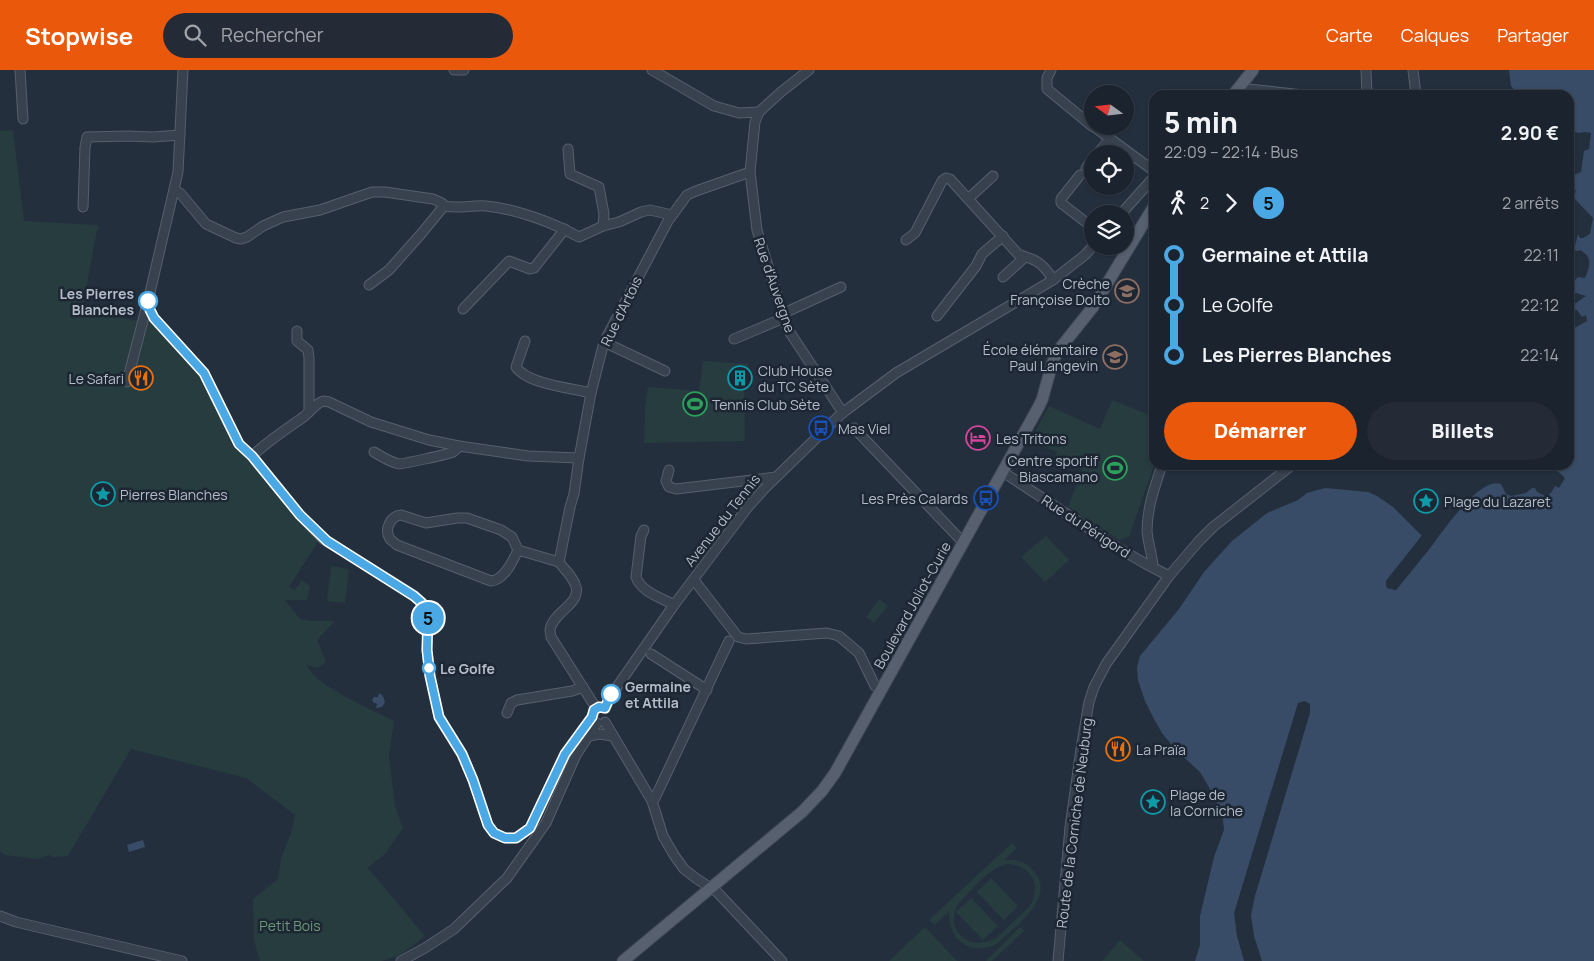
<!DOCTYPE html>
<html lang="fr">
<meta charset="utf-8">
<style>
:root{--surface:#1b232e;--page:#242b36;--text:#f1f3f6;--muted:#a0a4aa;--line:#39404a;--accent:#ea580c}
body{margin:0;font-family:Manrope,sans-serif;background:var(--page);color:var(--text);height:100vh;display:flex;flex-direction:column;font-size:19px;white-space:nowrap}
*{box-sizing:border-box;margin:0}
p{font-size:16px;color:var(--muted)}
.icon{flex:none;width:28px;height:28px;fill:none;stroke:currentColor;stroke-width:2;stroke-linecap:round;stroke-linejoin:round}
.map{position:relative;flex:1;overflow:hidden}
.drawer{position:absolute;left:1149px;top:20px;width:425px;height:380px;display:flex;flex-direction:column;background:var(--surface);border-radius:15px;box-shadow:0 1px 4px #0004,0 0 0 1px var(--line)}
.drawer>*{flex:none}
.badge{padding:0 10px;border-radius:16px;font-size:18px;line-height:32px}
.needle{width:32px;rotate:285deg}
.buttons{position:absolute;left:1084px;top:15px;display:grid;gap:10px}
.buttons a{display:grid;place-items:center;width:50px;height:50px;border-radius:50%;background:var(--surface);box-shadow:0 1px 4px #0004,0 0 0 1px var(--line);font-size:25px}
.map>.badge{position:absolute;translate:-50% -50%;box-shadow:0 0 0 2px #fff}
.legs{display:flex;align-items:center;gap:8px;height:55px;padding:0 15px;font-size:16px}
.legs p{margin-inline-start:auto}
.summary{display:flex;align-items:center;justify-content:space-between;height:85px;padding:0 15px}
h1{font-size:28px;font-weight:800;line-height:38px}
.cta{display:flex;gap:10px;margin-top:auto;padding:10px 15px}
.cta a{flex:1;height:58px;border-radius:30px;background:var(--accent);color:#fff;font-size:20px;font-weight:800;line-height:58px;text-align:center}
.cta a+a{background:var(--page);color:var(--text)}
ul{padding:0 15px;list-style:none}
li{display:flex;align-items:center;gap:18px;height:50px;font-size:19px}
li i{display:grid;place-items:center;width:8px;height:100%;margin:0 6px;background:currentColor}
li i::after{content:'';width:12px;height:12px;margin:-6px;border:4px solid;border-radius:50%;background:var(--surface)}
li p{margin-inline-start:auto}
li:first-child i{background:linear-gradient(#0000 50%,currentColor 0)}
li:last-child i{background:linear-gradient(currentColor 50%,#0000 0)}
header{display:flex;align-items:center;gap:30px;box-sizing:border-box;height:70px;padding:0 25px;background:var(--accent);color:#fff}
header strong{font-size:24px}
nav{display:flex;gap:28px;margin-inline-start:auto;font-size:18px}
.search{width:350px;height:45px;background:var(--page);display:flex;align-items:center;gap:12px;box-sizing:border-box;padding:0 18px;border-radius:28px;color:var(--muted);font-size:19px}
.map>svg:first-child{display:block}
.green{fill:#263c3f;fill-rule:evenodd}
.water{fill:#394c67}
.pier{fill:#242f3e}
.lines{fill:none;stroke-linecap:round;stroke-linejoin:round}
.minor-casing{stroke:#565f6c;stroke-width:11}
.major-casing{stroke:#414a57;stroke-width:13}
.minor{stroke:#38414e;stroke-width:9}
.major{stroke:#56606e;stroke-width:11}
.line-1-casing{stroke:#fff;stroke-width:11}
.line-1{stroke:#4aa9e4;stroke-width:8}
.stop-1-dot{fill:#fff;stroke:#4aa9e4;stroke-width:2.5}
.labels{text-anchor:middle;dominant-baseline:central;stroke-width:5;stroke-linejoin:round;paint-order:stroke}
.poi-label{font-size:14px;fill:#b4bcc9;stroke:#1d2633;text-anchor:start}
.street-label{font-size:14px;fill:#b4bcc9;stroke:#1d2633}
.stop-label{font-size:14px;font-weight:bold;fill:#b4bcc9;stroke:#1d2633;text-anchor:start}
.park-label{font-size:14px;fill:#6b9a76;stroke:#1d2633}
</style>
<header>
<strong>Stopwise</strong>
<div class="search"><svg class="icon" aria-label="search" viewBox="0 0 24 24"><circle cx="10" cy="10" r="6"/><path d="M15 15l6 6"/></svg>Rechercher</div>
<nav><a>Carte</a><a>Calques</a><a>Partager</a></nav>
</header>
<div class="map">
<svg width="1594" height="891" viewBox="0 0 1594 891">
<rect width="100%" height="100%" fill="#242f3e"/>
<g class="green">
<path d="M13,60L24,151L98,155L82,241L156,254L202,305L232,369L320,469L289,517L295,520L302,510L310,516L307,530H285L300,549L311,551H335L317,570L326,592L318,598L307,595C312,614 375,641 394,651L389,687L395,736L403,758L385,784L367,798L372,803L425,866L400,885L382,891H260L254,871L253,829L278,809L281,788L291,763L295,745L246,708L131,679L68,786L53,787L49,785L39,789L4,785L0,781V61Z"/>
<polygon points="703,291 748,294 747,312 744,312 745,371 644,373 645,336 648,317 699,321"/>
<polygon points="1112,330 1154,347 1154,395 1129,467 1119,470 1068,437 1082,400 1055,388 1057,382 1030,371 1049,336 1100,359"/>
<polygon points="1046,466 1069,490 1045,512 1021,487"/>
<polygon points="331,496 349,499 345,533 327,531"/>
<polygon points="879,529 888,536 874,553 866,547"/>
<path d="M1012,773L1017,778L1004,790C1015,789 1025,791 1033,800C1058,827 1015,856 998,873C972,888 948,870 949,842L934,855L929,850ZM1009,794C1033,796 1042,817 1029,837L996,868C970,883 942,859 959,833C972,820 990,796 1009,794Z"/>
<polygon points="991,808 1018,836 1004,850 977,822"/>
<polygon points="971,828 998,856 983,870 956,842"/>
<polygon points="925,857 957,891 889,891"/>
<polygon points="1020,857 1024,861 992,891 986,891"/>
<polygon points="1120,870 1144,891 1102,891"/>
</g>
<g class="water">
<path d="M1509,0H1594V891H1195L1200,875V846L1214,787L1224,760L1223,750L1214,726L1200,702L1175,679L1162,663L1154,649L1145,631L1138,610L1137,598L1140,586L1179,539L1204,502L1232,471L1267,443L1298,430L1307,423L1325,418L1368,422L1377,426L1393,437L1422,466L1386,511V515L1387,518L1396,520C1407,507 1417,494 1428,481C1440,465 1479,406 1501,414L1506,424L1511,426L1526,423L1532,418H1535L1537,422L1545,426L1551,423L1555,416L1559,418L1565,408C1561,403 1557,402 1553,397L1555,395H1569V341L1571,331L1569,329V325L1574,323L1569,320V261L1587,251L1586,245L1582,247L1577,240L1569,239L1571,234L1576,233L1586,226L1570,221L1575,210L1578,207L1585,208C1590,196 1593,187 1580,180L1577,181L1574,180L1578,164L1580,168H1583L1590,164L1593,148L1572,126L1576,122L1575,119C1571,116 1568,113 1569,107L1581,102L1584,81L1589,79L1591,63L1585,62L1578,63L1569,58V25H1519L1511,16Z"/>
<polygon points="379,623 383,626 385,632 382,637 376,638 377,634 373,632 372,630 374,627 378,627"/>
<polygon points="143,770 145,777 129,782 127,775"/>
</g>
<g class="pier">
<polygon points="1462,436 1402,512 1396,520 1387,518 1386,515 1386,511 1423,464 1424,468 1389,512 1389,516 1395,517 1401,511 1459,437"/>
<polygon points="1305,631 1310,634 1310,643 1255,826 1251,845 1254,866 1262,891 1244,891 1237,866 1234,843 1298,633"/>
</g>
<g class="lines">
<g class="minor-casing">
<g id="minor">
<polyline points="20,0 23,49"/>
<polyline points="454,0 464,0"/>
<polyline points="652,0 714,36 739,43 759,42"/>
<polyline points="809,0 781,22 759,42 755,52 750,102 757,160 787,258 843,343"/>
<polyline points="1051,0 1047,8 1047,19 1092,56"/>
<polyline points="1366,0 1367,25"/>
<polyline points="1413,0 1416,25"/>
<polyline points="1239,18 1303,25"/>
<polyline points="1093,56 1154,101"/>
<polyline points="568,79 570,104 599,117 604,144 603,156"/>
<polyline points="1097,84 1110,69"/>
<polyline points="1086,98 1092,90"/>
<polyline points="1080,105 1061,129 1061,133 1092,157"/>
<path d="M175,121L180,123L206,154L236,168L241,169L247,167L263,156L283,147L320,140L372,122H385L433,129L442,133L444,136C458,139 472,135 486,136C516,139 552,152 579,167L603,156L619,152L641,142L650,140L672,145"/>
<polyline points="968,129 993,106"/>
<polyline points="83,137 85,77 87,67 128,66 153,67 180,65"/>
<polyline points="1121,144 1154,107"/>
<path d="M906,170L915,163L942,111L946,108L950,109L1018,184C1024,187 1028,187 1034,190C1043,194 1048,201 1053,210"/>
<polyline points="1003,207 1024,188"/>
<polyline points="369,215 389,200 421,164 444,136"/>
<polyline points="148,231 150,240 154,248 204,303 239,374 252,386 300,445 323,469 415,526 422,533 428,543 427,580 430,606 439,647 462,684 473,710 488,755 494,763 505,768 516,768 530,758 565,684 592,647 594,640 599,637 605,638"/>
<polyline points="463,239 509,191 530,199 534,198 565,159"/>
<polyline points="782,244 841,217"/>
<polyline points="937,246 976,196 982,184 1003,166"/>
<polyline points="297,261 297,271 308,280 309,288 309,342"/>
<polyline points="734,269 784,248"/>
<path d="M525,271L516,297C527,314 571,318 591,323"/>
<polyline points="604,272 665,301"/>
<polyline points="127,312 148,231 178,102 183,0"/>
<polyline points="854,358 959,468 965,471"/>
<path d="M374,382C382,387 390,392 399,394C403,394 449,384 453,382C456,380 457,379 459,376"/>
<path d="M252,386C268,371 285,360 302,348C309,343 314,335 323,331L329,332L371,352L429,370L459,376L528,386L579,388"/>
<polyline points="669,400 666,411 669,417 676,419 776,407"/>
<polyline points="1003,402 1120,479 1146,494 1169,506"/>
<path d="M644,460L641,466L636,507C641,522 662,528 674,535"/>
<path d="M518,480C513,491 504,510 491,511L397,475C395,473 392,471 390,469C384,460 390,446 401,445L426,453L457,448H467L501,460L512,467L518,480L559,492"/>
<polyline points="559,492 570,437 574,424 579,388 591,323 604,272 668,151 687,125 696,121 750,102"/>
<path d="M559,492C564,499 572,506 575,514C584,533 552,542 550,560C550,560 551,567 551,567L596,638"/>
<path d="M1153,496C1152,484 1148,473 1147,461C1147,438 1155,416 1162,395"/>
<polyline points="694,510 738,567 746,569 827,563 839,566 859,583 875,616 882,620"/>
<polyline points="651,584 707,620"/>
<polyline points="605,638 612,624 674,535 748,437 764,419 841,344 896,303 1053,210 1085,185 1093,176"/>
<polyline points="507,643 511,633 517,630 572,621 583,617"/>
<polyline points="605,652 652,731 663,766 674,785 684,799 697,809 717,822 782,891"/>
<polyline points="589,666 599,664 613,666"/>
<polyline points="652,731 655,728 729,571"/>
<polyline points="0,846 16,852 182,891"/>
<polyline points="401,891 425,878 454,859 507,808 546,753 576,685 597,653"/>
<polyline points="1058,891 1070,757 1081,679 1089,632 1094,617 1106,594 1169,506 1199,471 1213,457 1292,395"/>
</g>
</g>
<g class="major-casing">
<g id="major">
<polyline points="1233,25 1253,0"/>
<polyline points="623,891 802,742 822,721 835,703 1038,338 1042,330 1052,294 1057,282 1093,237 1154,136"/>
</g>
</g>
<use href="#minor" class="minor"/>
<use href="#major" class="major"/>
</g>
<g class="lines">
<g class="line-1-casing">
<polyline id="line-1" points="148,231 150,240 154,248 204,303 239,374 252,386 300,445 327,471 414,526 422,533 428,543 427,580 430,606 439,647 462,684 473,710 488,755 494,763 505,768 516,768 530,758 565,684 592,647 594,640 599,637 605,638 611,624"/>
</g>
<use href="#line-1" class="line-1"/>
</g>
<defs>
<g id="school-ring" transform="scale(1.25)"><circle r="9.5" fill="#1d2633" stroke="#8d6e63" stroke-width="1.5"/><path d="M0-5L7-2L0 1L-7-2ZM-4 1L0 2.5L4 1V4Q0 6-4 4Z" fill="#8d6e63"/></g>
<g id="restaurant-ring" transform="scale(1.25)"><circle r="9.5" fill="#1d2633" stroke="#e8710a" stroke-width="1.5"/><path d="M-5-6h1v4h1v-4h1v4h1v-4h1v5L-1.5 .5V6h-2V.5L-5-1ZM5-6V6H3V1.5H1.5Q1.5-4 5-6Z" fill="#e8710a"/></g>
<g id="building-ring" transform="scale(1.25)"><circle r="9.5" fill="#1d2633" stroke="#0f9aa8" stroke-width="1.5"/><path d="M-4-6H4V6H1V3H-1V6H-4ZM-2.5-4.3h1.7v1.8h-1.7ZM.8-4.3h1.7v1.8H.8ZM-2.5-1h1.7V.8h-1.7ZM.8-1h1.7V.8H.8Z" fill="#0f9aa8"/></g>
<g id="stadium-ring" transform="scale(1.25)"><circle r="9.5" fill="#1d2633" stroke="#2e9e5b" stroke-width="1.5"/><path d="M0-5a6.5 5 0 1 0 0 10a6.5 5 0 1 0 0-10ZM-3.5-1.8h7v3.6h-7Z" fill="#2e9e5b"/></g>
<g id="bus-ring" transform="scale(1.25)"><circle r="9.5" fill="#1d2633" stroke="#1a4fb4" stroke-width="1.5"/><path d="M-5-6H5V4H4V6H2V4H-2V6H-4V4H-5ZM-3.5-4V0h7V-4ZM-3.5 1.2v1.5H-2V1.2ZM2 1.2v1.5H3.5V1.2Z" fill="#1a4fb4"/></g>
<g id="hotel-ring" transform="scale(1.25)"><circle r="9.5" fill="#1d2633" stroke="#d1479c" stroke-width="1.5"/><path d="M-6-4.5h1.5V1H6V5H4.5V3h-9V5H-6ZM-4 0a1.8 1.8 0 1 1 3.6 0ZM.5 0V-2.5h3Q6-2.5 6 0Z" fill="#d1479c"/></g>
<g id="sight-ring" transform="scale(1.25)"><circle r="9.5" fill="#1d2633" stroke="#0f9aa8" stroke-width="1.5"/><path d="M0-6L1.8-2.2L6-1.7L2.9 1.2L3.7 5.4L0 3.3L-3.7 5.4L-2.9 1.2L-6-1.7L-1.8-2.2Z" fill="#0f9aa8"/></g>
</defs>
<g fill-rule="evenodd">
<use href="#school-ring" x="1127" y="221"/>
<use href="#school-ring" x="1115" y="287"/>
<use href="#restaurant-ring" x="141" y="308"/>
<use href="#building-ring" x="740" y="308"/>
<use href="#stadium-ring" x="695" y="334"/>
<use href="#bus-ring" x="821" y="358"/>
<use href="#hotel-ring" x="978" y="368"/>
<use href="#stadium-ring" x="1115" y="398"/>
<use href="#sight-ring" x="103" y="424"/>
<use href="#bus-ring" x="986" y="428"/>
<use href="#sight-ring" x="1426" y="431"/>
<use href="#restaurant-ring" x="1118" y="679"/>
<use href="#sight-ring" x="1153" y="732"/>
</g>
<g class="stop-1-dot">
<circle cx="148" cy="231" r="9"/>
<circle cx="429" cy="598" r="6"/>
<circle cx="611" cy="624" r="9"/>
</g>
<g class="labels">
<g class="poi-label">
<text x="1110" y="213" text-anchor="end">Crèche<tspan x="1110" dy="16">Françoise Dolto</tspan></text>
<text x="1098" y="279" text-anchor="end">École élémentaire<tspan x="1098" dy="16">Paul Langevin</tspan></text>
<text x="758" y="300">Club House<tspan x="758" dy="16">du TC Sète</tspan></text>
<text x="124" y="308" text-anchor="end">Le Safari</text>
<text x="712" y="334">Tennis Club Sète</text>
<text x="838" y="358">Mas Viel</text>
<text x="996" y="368">Les Tritons</text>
<text x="1098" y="390" text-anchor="end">Centre sportif<tspan x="1098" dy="16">Biascamano</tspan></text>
<text x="120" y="424">Pierres Blanches</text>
<text x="968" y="428" text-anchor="end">Les Près Calards</text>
<text x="1444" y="431">Plage du Lazaret</text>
<text x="1136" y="679">La Praïa</text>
<text x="1170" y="724">Plage de<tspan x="1170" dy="16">la Corniche</tspan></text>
</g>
<g class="street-label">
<text transform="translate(775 215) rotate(71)">Rue d'Auvergne</text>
<text transform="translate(621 241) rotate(-64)">Rue d'Artois</text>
<text transform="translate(722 450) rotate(-52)">Avenue du Tennis</text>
<text transform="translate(1086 456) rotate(33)">Rue du Périgord</text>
<text transform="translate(912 535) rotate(-61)">Boulevard Joliot-Curie</text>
<text transform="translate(1074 753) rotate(-83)">Route de la Corniche de Neuburg</text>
</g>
<g class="stop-label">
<text x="134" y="223" text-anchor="end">Les Pierres<tspan x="134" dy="16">Blanches</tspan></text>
<text x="440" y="598">Le Golfe</text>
<text x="625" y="616">Germaine<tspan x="625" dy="16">et Attila</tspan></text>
</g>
<g class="park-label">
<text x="290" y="855">Petit Bois</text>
</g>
</g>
</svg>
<div class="buttons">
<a><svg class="needle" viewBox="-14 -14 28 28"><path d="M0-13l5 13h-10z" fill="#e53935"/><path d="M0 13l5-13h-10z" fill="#a0a4aa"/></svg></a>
<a><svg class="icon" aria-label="locate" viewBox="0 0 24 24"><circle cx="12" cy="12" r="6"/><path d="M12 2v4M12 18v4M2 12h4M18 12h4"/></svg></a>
<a><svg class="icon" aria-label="layers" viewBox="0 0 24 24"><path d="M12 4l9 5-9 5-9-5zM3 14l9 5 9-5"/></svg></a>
</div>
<b class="badge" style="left:428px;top:548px;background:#4aa9e4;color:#111">5</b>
<section class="drawer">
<div class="summary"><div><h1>5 min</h1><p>22:09 – 22:14 · Bus</p></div><b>2.90 €</b></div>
<div class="legs"><svg class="icon" aria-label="walk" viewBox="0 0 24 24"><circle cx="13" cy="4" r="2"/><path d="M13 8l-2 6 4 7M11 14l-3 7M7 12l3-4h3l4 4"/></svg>2<svg class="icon" aria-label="forward" viewBox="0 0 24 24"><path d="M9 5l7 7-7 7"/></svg><b class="badge" style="background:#4aa9e4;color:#111">5</b><p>2 arrêts</p></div>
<ul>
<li><i style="color:#4aa9e4"></i><b>Germaine et Attila</b><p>22:11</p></li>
<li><i style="color:#4aa9e4"></i><span>Le Golfe</span><p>22:12</p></li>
<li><i style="color:#4aa9e4"></i><b>Les Pierres Blanches</b><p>22:14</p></li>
</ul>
<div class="cta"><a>Démarrer</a><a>Billets</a></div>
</section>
</div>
